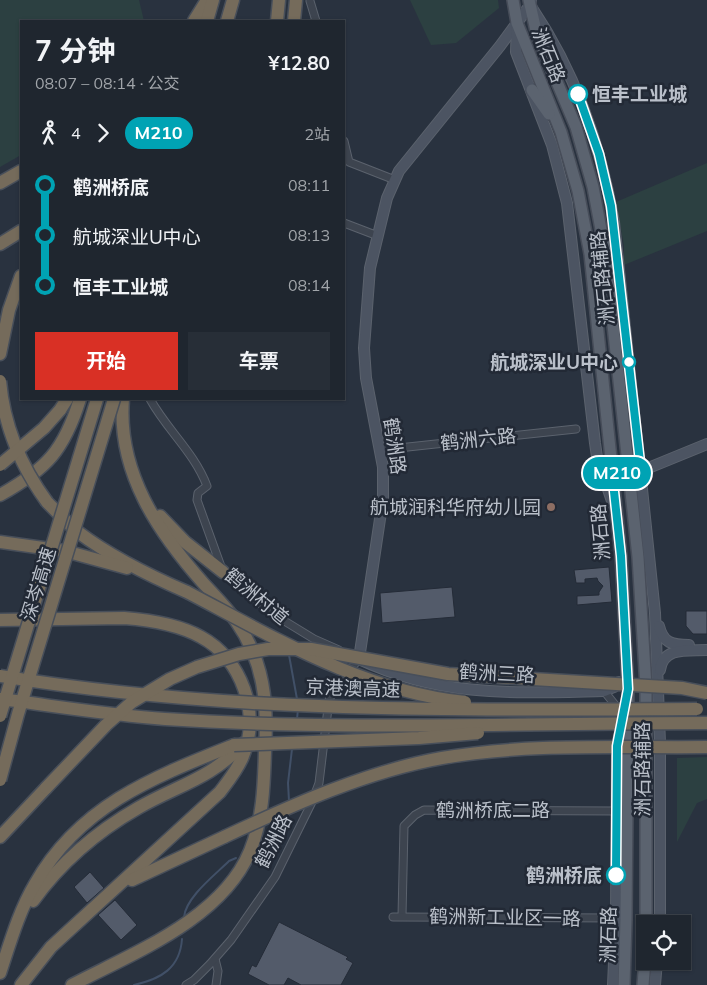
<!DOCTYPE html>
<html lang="zh">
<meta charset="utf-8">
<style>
:root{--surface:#1f262f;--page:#272e37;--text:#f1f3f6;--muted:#a1a5aa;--line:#3c434b;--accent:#d93025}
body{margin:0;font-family:Mulish,"Noto Sans SC",sans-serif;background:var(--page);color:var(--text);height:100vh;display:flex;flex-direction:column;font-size:19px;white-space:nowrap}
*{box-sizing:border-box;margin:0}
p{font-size:16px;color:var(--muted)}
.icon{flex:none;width:28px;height:28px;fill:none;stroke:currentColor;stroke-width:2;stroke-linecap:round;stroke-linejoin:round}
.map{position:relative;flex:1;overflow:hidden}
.details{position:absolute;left:20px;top:20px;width:325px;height:380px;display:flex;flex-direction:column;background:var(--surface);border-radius:0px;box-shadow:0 1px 4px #0004,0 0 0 1px var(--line)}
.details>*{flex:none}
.badge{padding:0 10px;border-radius:16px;font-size:18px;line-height:32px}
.tools{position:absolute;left:636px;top:915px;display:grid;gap:10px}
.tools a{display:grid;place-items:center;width:55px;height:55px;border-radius:0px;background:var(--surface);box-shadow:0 1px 4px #0004,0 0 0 1px var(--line);font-size:25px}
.map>.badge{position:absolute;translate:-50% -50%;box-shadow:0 0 0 2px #fff}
.legs{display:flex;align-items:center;gap:8px;height:55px;padding:0 15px;font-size:16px}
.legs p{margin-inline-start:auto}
.head{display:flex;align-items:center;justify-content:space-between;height:85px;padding:0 15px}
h1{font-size:28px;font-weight:700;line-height:38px}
.button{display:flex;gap:10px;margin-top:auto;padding:10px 15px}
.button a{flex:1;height:58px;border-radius:0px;background:var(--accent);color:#fff;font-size:20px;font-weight:700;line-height:58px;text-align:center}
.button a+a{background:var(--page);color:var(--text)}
ul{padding:0 15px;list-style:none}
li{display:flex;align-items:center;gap:18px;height:50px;font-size:19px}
li i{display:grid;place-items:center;width:8px;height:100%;margin:0 6px;background:currentColor}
li i::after{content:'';width:12px;height:12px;margin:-6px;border:4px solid;border-radius:50%;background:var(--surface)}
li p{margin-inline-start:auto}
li:first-child i{background:linear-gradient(#0000 50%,currentColor 0)}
li:last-child i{background:linear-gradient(currentColor 50%,#0000 0)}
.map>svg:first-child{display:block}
.green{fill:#2c4041}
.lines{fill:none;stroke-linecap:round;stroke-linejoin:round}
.stream{stroke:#415067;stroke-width:2}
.building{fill:#535b6a;stroke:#242b37}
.street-casing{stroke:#5b626d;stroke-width:9}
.secondary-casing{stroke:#5b626d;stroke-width:12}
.primary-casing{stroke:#474d59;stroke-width:14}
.highway-casing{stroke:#484f5a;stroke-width:15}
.street{stroke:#3d444f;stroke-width:7}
.secondary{stroke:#4c5462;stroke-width:10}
.primary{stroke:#5b636f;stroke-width:11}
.highway{stroke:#756b5b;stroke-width:12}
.highway-bridge-casing{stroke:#484f5a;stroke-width:15;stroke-linecap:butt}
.highway-bridge{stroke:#756b5b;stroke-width:12}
.line-1-casing{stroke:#fff;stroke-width:11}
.line-1{stroke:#00a3b4;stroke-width:8}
.stop-1-dot{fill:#fff;stroke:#00a3b4;stroke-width:2.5}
.education-dot{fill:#8d6e63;stroke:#222935;stroke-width:2}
.labels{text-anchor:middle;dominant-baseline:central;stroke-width:5;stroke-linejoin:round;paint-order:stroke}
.street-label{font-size:19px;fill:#bac0ca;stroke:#222935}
.stop-label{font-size:19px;font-weight:bold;fill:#bac0ca;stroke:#222935;text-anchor:end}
.poi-label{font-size:19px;fill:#bac0ca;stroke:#222935;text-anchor:end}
</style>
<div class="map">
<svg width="707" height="985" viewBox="0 0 707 985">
<rect width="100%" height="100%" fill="#29323f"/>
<g class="green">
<polygon points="0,0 139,0 144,21 21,21 21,155 0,167"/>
<polygon points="410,0 498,0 499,8 456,43 431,45"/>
<polygon points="707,163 707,231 624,265 624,246 616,202"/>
<polygon points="707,757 707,799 697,803 677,842 677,758"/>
</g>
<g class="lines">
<g class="stream">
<polyline points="289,655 297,699"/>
<polyline points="297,719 298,709"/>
<polyline points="289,801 288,783 292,749"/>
<polyline points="277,848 288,813"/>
<path d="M184,917C186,897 215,875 229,861L236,858"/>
<path d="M134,985C161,979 180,968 182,939"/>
</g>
</g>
<g class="building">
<polygon points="609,567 612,602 577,605 577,596 599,595 599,592 603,586 598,581 597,578 585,579 585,583 576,583 574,570"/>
<polygon points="452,587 455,617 382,623 380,593"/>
<polygon points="686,611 707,611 707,634 693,634 686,626"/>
<polygon points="90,872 104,888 87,903 74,887"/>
<polygon points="115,900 137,925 121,940 98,915"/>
<polygon points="279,922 348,957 346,959 353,963 341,985 301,985 288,978 284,985 269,985 248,974 252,965 256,967"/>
</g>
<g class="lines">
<g class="street-casing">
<g id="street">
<polyline points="310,1 316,21"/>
<polyline points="344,141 349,162 395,180"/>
<polyline points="344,223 378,236"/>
<path d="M150,399C167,430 194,452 207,486L198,493L197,500L223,572L273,614L314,639L339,650"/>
<polyline points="380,450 576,429"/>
<polyline points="604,691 616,706 617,725"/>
<polyline points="402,916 404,826 415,815 424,810 617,811"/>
<polyline points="393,917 616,918"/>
<polyline points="215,959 218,971 216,985"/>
<polyline points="186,985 194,980 210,964 231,940 275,877 312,802 319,783 329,700 335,688 359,659 355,658"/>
</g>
</g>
<g class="secondary-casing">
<g id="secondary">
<path d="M531,0L530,5L500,46L399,171L387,198L370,268L364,348L366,378L383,467V499L359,659C442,698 515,693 604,691L614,687L619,682"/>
<path d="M532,8C575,72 601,146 614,222L655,613L660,743V924"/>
<polyline points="517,24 516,52 552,145 567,203 595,443 597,457 613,504"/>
<polyline points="606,474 641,471 707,444"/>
<path d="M659,626C663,643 672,645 689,645"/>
<path d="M660,670C663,646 689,651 707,650"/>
<polyline points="613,985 616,918 617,746 623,717"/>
<polyline points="655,985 657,961"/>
</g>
</g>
<g class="primary-casing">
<g id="primary">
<polyline points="513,0 517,23 561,132 578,191 590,254 621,556 628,689 626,920 624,985"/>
<polyline points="529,0 537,35 576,127 593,187 605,251 638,557 646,687 646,924"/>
<polyline points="532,90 549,114"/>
<polyline points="643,985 645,960"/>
</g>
</g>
<g class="highway-casing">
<g id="highway">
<polyline points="194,21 207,0"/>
<polyline points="207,21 213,0"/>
<polyline points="227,21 233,0"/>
<polyline points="277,21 279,0"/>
<polyline points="294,21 296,0"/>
<polyline points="0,183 21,171"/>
<polyline points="0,244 21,231"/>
<polyline points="0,354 9,310 21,276"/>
<polyline points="60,410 67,399"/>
<path d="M0,495C47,469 64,450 80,399"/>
<path d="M47,502C57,512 67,523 78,532C111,557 150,576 187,592"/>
<polyline points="160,516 185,542 223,572"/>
<polyline points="0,542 65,551 127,568"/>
<path d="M0,620L124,618C150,620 178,624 201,637C242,659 261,714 243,756C238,769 229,780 220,792L51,947L21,985"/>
<polyline points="0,837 46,788"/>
<polyline points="132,880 224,837"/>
<path d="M33,901C61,862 96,832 138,808C178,785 211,779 244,743"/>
<path d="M0,973C10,943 19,911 35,884C80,805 154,777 234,745"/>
<path d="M72,985C133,953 222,919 250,851C263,820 264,784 265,751C268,703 264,661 236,621C227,608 215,596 204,584C158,532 117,472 123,399"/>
</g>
</g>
<use href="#street" class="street"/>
<use href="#secondary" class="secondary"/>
<use href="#primary" class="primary"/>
<use href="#highway" class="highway"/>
<g class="highway-bridge-casing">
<g id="highway-bridge">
<path d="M0,381C4,427 20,465 47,502"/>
<polyline points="0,465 44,428 60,410"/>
<path d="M187,592C277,639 363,691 465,702"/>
<path d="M0,676C230,714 465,710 697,709"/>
<path d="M0,699C55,706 110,715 165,719C346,731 526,723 707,723"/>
<polyline points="0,716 97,399"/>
<polyline points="234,745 419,738 478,733"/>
<polyline points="0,780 18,714 114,399"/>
<polyline points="46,788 106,725 132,702 170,679 197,667 239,654 268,649 311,649 448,674 682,688 707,693"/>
<path d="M224,837C292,805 368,771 442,758C528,743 619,748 707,747"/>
</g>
</g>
<use href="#highway-bridge" class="highway-bridge"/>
</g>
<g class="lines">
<g class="line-1-casing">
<polyline id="line-1" points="578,94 599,154 611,206 641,471 612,473 621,556 628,689 617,746 616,875"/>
</g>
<use href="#line-1" class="line-1"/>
</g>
<g class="stop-1-dot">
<circle cx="578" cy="94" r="9"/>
<circle cx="629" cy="362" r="6"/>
<circle cx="616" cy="875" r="9"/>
</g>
<circle class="education-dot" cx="551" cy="507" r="5"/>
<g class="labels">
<g class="street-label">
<text transform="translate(549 55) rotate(68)">洲石路</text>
<text transform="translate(602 278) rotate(-96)">洲石路辅路</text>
<text transform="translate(478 439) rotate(-6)">鹤洲六路</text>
<text transform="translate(395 446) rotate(82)">鹤洲路</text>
<text transform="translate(600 532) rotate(-95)">洲石路</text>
<text transform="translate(38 584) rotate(-73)">深岑高速</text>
<text transform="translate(257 596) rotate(40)">鹤洲村道</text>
<text transform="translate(497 673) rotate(3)">鹤洲三路</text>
<text transform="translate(353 688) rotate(2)">京港澳高速</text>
<text transform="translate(642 769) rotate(-90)">洲石路辅路</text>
<text x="493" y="810">鹤洲桥底二路</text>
<text transform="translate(273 841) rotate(-63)">鹤洲路</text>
<text transform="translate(505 917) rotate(1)">鹤洲新工业区一路</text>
<text transform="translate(608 935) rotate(-89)">洲石路</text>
</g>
<g class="stop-label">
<text x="592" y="94" text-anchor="start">恒丰工业城</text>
<text x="618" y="362">航城深业U中心</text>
<text x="602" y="875">鹤洲桥底</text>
</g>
<g class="poi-label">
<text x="541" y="507">航城润科华府幼儿园</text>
</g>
</g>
</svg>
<div class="tools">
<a><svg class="icon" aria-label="locate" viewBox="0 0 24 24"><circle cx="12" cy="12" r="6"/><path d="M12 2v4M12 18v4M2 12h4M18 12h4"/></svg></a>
</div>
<b class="badge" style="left:617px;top:473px;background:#00a3b4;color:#fff">M210</b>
<section class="details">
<div class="head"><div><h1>7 分钟</h1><p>08:07 – 08:14 · 公交</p></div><b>¥12.80</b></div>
<div class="legs"><svg class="icon" aria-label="walk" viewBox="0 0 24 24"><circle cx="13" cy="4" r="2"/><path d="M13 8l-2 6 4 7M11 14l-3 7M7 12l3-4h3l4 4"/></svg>4<svg class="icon" aria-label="forward" viewBox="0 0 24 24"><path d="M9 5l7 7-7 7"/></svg><b class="badge" style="background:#00a3b4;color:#fff">M210</b><p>2站</p></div>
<ul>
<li><i style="color:#00a3b4"></i><b>鹤洲桥底</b><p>08:11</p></li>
<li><i style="color:#00a3b4"></i><span>航城深业U中心</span><p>08:13</p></li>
<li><i style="color:#00a3b4"></i><b>恒丰工业城</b><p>08:14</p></li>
</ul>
<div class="button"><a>开始</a><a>车票</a></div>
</section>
</div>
